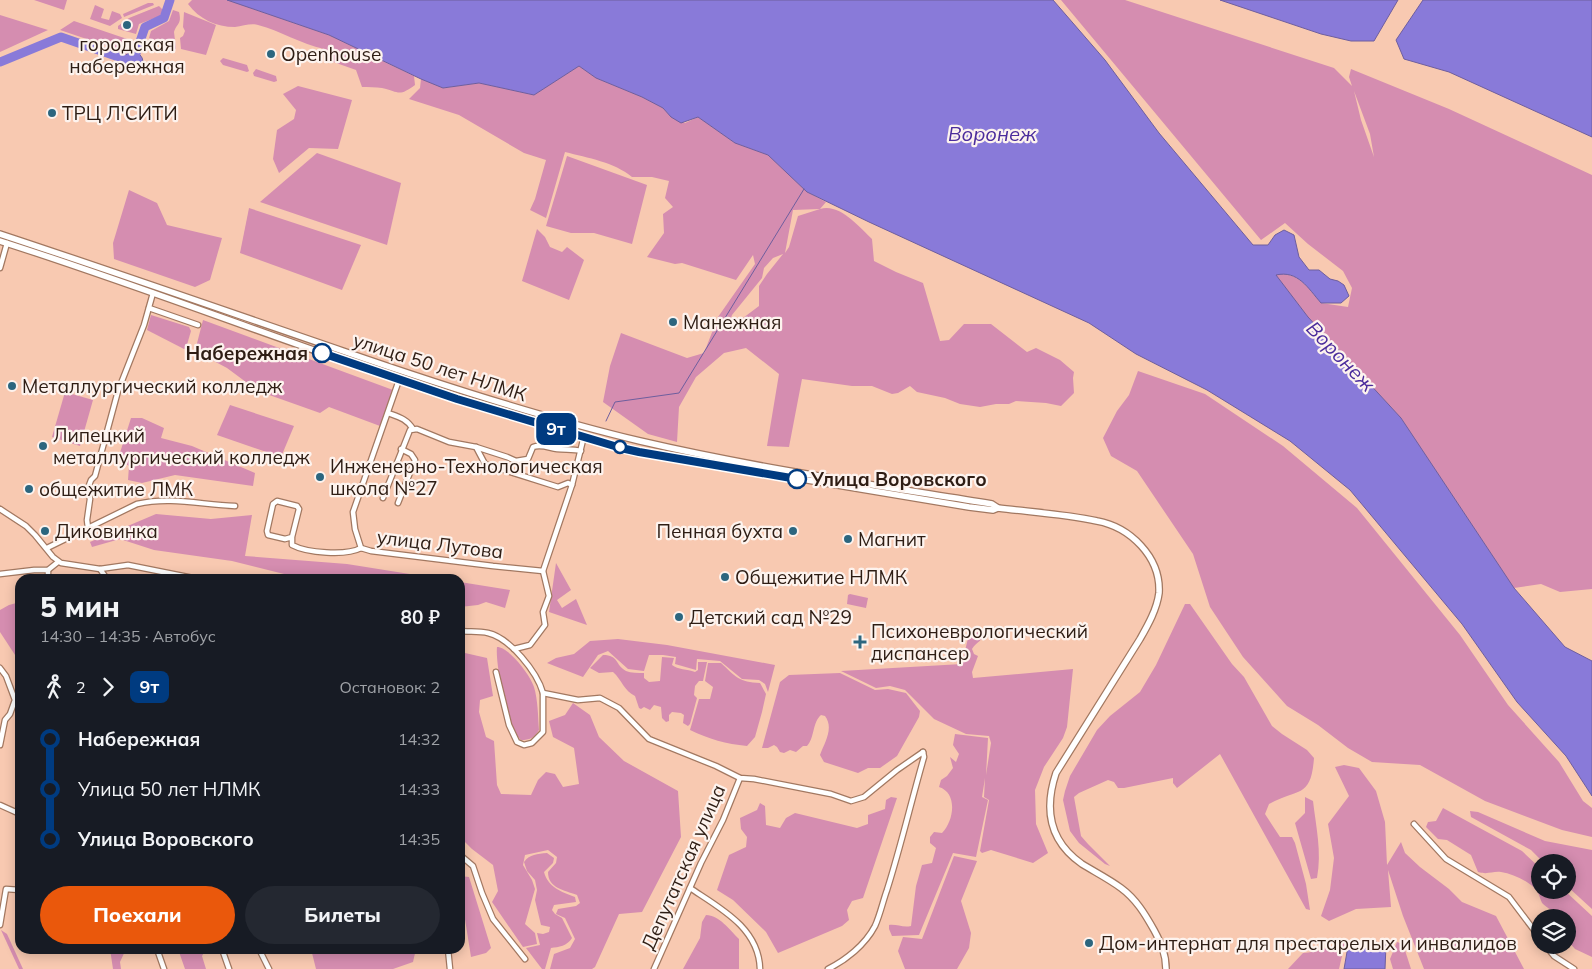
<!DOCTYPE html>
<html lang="ru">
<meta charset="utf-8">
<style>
:root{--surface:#171b24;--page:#242831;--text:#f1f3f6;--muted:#9ea1a6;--accent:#ea580c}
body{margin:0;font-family:Mulish,sans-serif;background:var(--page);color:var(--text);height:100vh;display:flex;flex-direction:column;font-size:19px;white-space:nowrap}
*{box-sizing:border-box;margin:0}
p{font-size:16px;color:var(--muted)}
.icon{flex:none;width:28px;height:28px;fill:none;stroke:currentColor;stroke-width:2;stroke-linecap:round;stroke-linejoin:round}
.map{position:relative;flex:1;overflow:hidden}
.drawer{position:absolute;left:15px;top:574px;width:450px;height:380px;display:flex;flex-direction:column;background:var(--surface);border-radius:15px;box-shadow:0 2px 12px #0003}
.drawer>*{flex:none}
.badge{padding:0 10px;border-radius:8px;font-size:18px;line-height:32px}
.buttons{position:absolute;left:1531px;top:854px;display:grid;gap:10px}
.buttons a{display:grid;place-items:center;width:45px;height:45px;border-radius:50%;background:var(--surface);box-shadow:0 2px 12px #0003;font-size:25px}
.map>.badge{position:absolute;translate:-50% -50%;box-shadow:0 0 0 2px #fff}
.legs{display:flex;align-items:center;gap:8px;height:55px;padding:0 25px;font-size:16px}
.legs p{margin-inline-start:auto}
.headline{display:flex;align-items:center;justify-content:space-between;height:85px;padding:0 25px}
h1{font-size:28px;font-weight:800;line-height:38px}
.cta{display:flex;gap:10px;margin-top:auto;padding:10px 25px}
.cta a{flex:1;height:58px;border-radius:30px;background:var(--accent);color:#fff;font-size:20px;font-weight:800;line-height:58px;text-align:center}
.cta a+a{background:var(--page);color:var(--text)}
ul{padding:0 25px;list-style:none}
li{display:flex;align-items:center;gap:18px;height:50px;font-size:19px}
li i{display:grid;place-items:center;width:8px;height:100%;margin:0 6px;background:currentColor}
li i::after{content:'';width:12px;height:12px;margin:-6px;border:4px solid;border-radius:50%;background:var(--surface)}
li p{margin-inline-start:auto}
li:first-child i{background:linear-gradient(#0000 50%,currentColor 0)}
li:last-child i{background:linear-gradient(currentColor 50%,#0000 0)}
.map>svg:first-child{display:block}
.green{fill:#d58db0;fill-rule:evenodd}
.water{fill:#897ad9;stroke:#6e5e9e}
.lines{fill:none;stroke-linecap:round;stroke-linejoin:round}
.stream{stroke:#6e5e9e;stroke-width:1}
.river{stroke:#897ad9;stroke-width:9}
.minor-casing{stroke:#a27861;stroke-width:7}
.major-casing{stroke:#a27861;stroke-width:8}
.minor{stroke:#fff;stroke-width:4.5}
.major{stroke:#fff;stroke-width:5.5}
.line-1-casing{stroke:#fff;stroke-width:11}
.line-1{stroke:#003b80;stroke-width:8}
.poi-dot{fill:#2c667f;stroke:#fdf3ee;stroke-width:2}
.stop-1-dot{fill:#fff;stroke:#003b80;stroke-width:2.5}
.labels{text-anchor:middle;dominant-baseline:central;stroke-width:4.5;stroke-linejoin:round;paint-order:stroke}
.poi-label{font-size:19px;fill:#2e1d14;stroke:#fdf3ee;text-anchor:start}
.stop-label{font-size:19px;font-weight:bold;fill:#2e1d14;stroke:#fdf3ee;text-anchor:end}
.street-label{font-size:19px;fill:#2e1d14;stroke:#fdf3ee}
.water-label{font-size:20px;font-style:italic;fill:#4b2c9c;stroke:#fdf3ee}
</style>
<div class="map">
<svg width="1592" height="969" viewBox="0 0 1592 969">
<rect width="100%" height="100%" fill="#f8c9b1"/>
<g class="green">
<polygon points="34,0 67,0 64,10"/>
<path d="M192,0H227L329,35L414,76L415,85C399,97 399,92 382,88C376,87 368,87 362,87L356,70L325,59L324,49C301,44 281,31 258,25C251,23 243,26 235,27C216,27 199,19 188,4Z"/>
<path d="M1061,0H1125L1334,68L1352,86L1349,77L1351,69L1449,109L1592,175V589L1560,592L1541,584L1514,588L1401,418L1308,317L1275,274C1299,272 1307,287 1321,303L1348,307L1352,288L1343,271L1308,244L1285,223L1261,240ZM1354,91L1370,134L1374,157L1361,120Z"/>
<polygon points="148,3 153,3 154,5 124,17 123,14"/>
<polygon points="95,5 104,9 101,18 109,20 112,11 120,14 122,18 110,26 90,19"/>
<polygon points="159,6 163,10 160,16 139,24 136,34 118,29 118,26 129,18"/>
<path d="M173,10L179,12C182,24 177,23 174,32L176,49L149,38L151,31L169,21Z"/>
<polygon points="184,12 216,25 206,55 181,49 180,38 183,36 185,31 183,27"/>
<polygon points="0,15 48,30 0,52"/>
<polygon points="74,21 133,41 131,51 123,56 121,55 122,51 60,30"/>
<polygon points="223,58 247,65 249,71 247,72 223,65 220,61"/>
<path d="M579,66L596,78L642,97L663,108L671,117L685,123L698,117L735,143L768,155L807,192L826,202L820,209C840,203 859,227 872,239L874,261L896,272L923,283L940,341L949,340L964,324H991L1027,352L1036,348L1060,360L1074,372L1073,378L1074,393L1061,406L1046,403L1016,401L1009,404H996L980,407L960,404L945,398L917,392L910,386L898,393L892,394L872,386H852L802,379L789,447L767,446L779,374L746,348L724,353L696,377L679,407L677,442L648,434L603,402L610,366L621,333L687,358L704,353L718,317L755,264L753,255L736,280L682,263L675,264L647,257L664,233L663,214L673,207L665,198L669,181L652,177H632C614,162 588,158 565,152L546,218L530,210L535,199L546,160L524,153L459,115L409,99L420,88L421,79L444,88L479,83L534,95ZM820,209L798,216L789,247L785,253L793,210ZM783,254L767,274L759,286V306L727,330L732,315L762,278L764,268L773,258Z"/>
<polygon points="256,69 276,76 277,81 274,82 254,76 253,73"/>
<polygon points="298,86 352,100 338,149 309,148 279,173 273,159 277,130 294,119 296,110 283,94"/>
<polygon points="317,153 401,183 387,245 260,202"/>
<polygon points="567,156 647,185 632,244 594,233 571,233 546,226"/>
<polygon points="129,190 157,203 167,225 222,238 210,280 195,287 114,259 113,243"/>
<polygon points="249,208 361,245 342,290 240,253"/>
<polygon points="537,229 545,237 550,247 562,252 567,247 584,260 569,300 522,281"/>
<polygon points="151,315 189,327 191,331 186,348 184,349 147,330"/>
<polygon points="203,320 393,390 380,426 329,407 320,413 258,391 227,368 195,351"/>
<polygon points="1138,371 1205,394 1283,446 1357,508 1460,635 1508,705 1559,762 1583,801 1592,808 1592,837 1562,830 1485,801 1420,765 1372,762 1348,748 1318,725 1287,706 1243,657 1210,607 1193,554 1137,471 1111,456 1103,438 1117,411 1129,395"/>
<polygon points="65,392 93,400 80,446 52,437"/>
<polygon points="230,405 294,426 281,457 217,435"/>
<polygon points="131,418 142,418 164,428 161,438 192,446 255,473 253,486 175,475 142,483 128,480 129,466 118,459"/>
<polygon points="156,514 211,519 252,515 245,556 347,564 441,579 304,579 232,561 154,550 120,539 92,547 90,542"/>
<polygon points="556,563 571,590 557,600 562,608 576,599 587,625 549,612"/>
<polygon points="460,582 510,590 505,608 486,602 478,605 460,607"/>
<polygon points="850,594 868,598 866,608 847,604 848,595"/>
<polygon points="20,602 20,657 17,658 0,632 0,610 9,605"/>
<path d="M1185,604H1190L1232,664L1244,677L1272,726L1282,734L1307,750L1314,758C1311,799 1298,788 1269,804L1265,814L1280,837H1292L1295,843L1306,884L1310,910L1306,909L1220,754L1177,788L1173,783V778L1124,788H1118L1114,782L1108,780L1079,793L1074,797L1081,836L1088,844L1110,866L1105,864L1079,843L1070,831L1063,800L1065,791L1070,776L1097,730L1110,716L1140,692L1156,665Z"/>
<path d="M983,629C986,640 977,641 972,649L974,654L978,656L972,672L973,678L1073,669L1067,727L1063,738L1044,767L1035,790L1036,824L1048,853L1033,863L991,850L982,853L980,851L989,800L984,797L985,778L982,797L988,800L976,857L953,853L919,935L892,936L889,929V925C897,924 903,928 911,926L916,886L922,865L932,863L936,848L930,843V837L934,832L942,833C954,821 958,793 939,787L941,780L947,776L953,768L950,757L956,762L959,754L953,745L955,734L988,738L986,775L991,743L989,736L966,734L934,719L905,690L890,686L876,688L841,671L962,664L968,638Z"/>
<polygon points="618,639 667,645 775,665 768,692 765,684 759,680 742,679 720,661 697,659 696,670 675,664 676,657 663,655 649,655 644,671 628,669 608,651 598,655 583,677 547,663 556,658 574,654 590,641"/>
<path d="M497,647C509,647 531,676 534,687C538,700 538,717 539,730C534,738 530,740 521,740C508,729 495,664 497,647Z"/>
<path d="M465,653L487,658L493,696L480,700L479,712L486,737L494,741L497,785L501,794L531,795L538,780L546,772L555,774L563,787L579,784L574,748L553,737L549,721L565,715L573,703L590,715L599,737L624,761L678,791L681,837L642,912L619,914L595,967L592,969H550L554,954L570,948L575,939L565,918L556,914L558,909L576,906L580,903L577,895C564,890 548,888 548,872L556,863L557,857L548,850L525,855L523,865L532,880L535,889L525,924L535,933L537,944L523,947L492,902L498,891L493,865L472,849L460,837V694L464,680L460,678V665Z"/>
<path d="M603,655C619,655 615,665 626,671C631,673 638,673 644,673V678L649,682L660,681L662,657L674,658L672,665C678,670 687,669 695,672L698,670V662H707L703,681H699L695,686L694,695L697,698L690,724L688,726L683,723L684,715L681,713L672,712L669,715V721L666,722L662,718L661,707L654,705L650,710L644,707L641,709L639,708L635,696C624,691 622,680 613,672L599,673L590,668Z"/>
<path d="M708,663H721C736,677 739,682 760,683L766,694L762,712L755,737L747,746C726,744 709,739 690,730L699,699H710L713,687L705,681Z"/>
<path d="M840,673L875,690L888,689L906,693L920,711L919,717L897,756L880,768H868L858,773L824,762L820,755C825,742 834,728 825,716L821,715C812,723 815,737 807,746H803L796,752L790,750L784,753L780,752L777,747L774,745L768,748H762L780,682L789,675Z"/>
<polygon points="1344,765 1359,768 1376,791 1385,822 1387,865 1401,842 1405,853 1420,867 1449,889 1462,902 1496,916 1524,969 1424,969 1403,916 1388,870 1391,907 1356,909 1329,921 1321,916 1330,890 1334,858 1328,824 1349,796 1335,767"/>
<polygon points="891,797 897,798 863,898 852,901 847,910 849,920 842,926 778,953 766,932 733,900 717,890 729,855 746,847 747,837 741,829 740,818 757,810 760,803 765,806 766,825 780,828 786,818 795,813 857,828 868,824 868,815 885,809 886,800"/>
<path d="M1305,797L1313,801C1316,827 1322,852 1317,878L1311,879L1295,823L1305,813Z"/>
<path d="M1443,808L1522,851L1540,868V890H1564L1592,916V957L1575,949L1568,941V918L1557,917C1552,909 1550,910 1543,904C1540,901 1540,894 1536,890C1529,881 1513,874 1501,872C1492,871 1488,875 1478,872L1471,855L1447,840L1438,839L1426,827L1428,822L1436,821Z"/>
<polygon points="1470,811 1478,812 1545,841 1592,850 1592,909 1568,887 1568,862 1543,862 1531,850 1471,817"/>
<path d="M547,853L554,858L553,863L544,872C548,887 561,892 575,897L576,902L554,905L552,910L555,914L562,918L572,938C567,946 559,947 551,948L545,969H542L526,948L540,945L537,933L543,934L549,932L550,927L541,925L535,900L537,890L535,880L527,871L524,862C530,854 537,854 547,853Z"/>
<polygon points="954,856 977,861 961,901 971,933 969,948 957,969 905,969 898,951 903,937 922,939"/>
<polygon points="460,876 469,877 491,948 486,953 471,957 464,913 460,913"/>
<path d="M706,915C719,915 730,930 739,939V969H683L700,938L702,922Z"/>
<polygon points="1,930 7,934 23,969 19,969"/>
<polygon points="1397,942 1403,944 1411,969 1393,969 1390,959"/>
<path d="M1345,943L1339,969H1288L1303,953C1318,952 1330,946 1345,943Z"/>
<polygon points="110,949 126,949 120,962 121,969 113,969"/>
<polygon points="178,949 206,949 202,956 206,969 185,969"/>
<polygon points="311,949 416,949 413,962 393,969 316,969"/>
</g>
<g class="water">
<path d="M227,0H1053L1105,60L1159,133L1253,245H1268L1275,235L1284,230L1294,235L1299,257L1309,270H1319L1330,279L1338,281L1344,285L1349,296L1341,303H1321C1308,288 1298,270 1276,275L1308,317L1401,418L1514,588L1565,647L1592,661V796L1566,756L1517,702L1462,624L1350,490L1290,441L1207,390L1136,354L1089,323L869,222L807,192L768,155L735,143L698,117L681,123L671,117L663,108L642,97L596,78L579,66L534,95L479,83L443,88L421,79L329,35Z"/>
<polygon points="1220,0 1398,0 1374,41 1351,41 1321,34"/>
<polygon points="1423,0 1592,0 1592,137 1449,72 1404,59 1396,40"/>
<circle cx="133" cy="62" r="10"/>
<polygon points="1369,940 1386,945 1385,969 1344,969 1347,952 1350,946"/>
</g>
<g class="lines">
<polyline class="stream" points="606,421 615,402 679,393 804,189"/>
<polyline class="river" points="0,62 61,37 133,62 145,27 164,18 170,0"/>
<g class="minor-casing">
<g id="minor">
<polyline points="0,268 7,243"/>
<polyline points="149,308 198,325"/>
<path d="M388,413C399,417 407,419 413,429"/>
<polyline points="476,447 485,464 558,487 568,483 572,485"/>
<path d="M383,498L410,430L417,429L449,442L476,447L507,457L516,461L528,459L533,447C541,444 549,448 557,449C565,450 573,449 581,451"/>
<polyline points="398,503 415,460 411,454 401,449"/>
<polyline points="0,509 26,526 35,535 53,557 61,563 100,569 128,565 198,579"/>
<polyline points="88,528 87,520 90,499 88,488 91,480 95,476 118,391 144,325 153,293"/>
<path d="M292,537L285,539L268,535L267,531L273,504L277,501L297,506L299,509L292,537V545C307,553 346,556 361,548"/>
<path d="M47,548L137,504C171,496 202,505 235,506"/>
<polyline points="361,548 371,551 493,566 543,571"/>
<polyline points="361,548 355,529 353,512 399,380"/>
<polyline points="100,569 107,579"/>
<polyline points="48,570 48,579"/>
<polyline points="0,574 34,570 48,570 58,562"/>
<path d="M460,631C469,632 479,631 488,633C510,638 537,672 543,693L578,700L600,698L619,708L649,739L716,766L740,778L754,779L831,794L851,801L864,797L897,770L923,752"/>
<polyline points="514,649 530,645 545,625 543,612 549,596 543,571 572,485 583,440 582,436"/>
<polyline points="0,668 6,676 15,700 10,714 5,720 0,745"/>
<polyline points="496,672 509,725 517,742 524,745 532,743 543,732 543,693"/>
<polyline points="0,805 20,814"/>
<polyline points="1414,824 1446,859 1509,897 1540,938"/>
<polyline points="460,855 473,866 482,893 493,919 525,959"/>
<path d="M690,888C720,908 759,928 760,969"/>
<polyline points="0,925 6,889 20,890"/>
<polyline points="1545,945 1554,956 1574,969"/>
<polyline points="157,949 164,969"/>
<polyline points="222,949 229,969"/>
<polyline points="259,949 269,969"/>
<polyline points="448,949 450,969"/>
<polyline points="654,969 701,863 723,820 740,778"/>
<path d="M828,969C846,960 865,945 875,926C880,915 883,901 887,890C901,846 911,802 924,757L923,752"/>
</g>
</g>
<g class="major-casing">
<g id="major">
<path d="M0,234C115,272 229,312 343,351C441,385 540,417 640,441C756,468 875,485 992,504L998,508C1030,512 1064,514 1097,521C1130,527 1161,557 1159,593C1157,609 1148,625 1140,639L1056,773C1044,809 1049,841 1082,864C1095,872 1109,879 1121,888C1136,899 1145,914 1154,930C1161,943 1166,954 1166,969"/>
<path d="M0,241C135,284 266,335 400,380C473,405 547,426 621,448L639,452L969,507L993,510L998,508"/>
</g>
</g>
<use href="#minor" class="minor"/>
<use href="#major" class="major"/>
</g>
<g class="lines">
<g class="line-1-casing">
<polyline id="line-1" points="322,353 457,399 621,448 639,452 797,479"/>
</g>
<use href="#line-1" class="line-1"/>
</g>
<g class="poi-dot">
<circle cx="127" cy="25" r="5"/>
<circle cx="271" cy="54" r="5"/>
<circle cx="52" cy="113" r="5"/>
<circle cx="673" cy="322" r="5"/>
<circle cx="12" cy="386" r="5"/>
<circle cx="43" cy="446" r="5"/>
<circle cx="320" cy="477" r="5"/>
<circle cx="29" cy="489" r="5"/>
<circle cx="45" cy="531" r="5"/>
<circle cx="793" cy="531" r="5"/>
<circle cx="848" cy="539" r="5"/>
<circle cx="725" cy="577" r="5"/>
<circle cx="679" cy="617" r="5"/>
<path d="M857.5 634.5h5v5h5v5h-5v5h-5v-5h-5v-5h5z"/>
<circle cx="1089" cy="943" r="5"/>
</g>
<g class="stop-1-dot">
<circle cx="322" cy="353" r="9"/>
<circle cx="620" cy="447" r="6"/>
<circle cx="797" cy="479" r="9"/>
</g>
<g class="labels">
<g class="poi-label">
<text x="127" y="44" text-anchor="middle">городская<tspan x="127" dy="22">набережная</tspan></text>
<text x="281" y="54">Openhouse</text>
<text x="62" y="113">ТРЦ Л'СИТИ</text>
<text x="683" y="322">Манежная</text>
<text x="22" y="386">Металлургический колледж</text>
<text x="53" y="435">Липецкий<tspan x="53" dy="22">металлургический колледж</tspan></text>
<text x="330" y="466">Инженерно-Технологическая<tspan x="330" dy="22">школа №27</tspan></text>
<text x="39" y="489">общежитие ЛМК</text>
<text x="55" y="531">Диковинка</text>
<text x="783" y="531" text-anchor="end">Пенная бухта</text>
<text x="858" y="539">Магнит</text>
<text x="735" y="577">Общежитие НЛМК</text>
<text x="689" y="617">Детский сад №29</text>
<text x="871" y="631">Психоневрологический<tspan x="871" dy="22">диспансер</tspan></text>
<text x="1099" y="943">Дом-интернат для престарелых и инвалидов</text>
</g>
<g class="stop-label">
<text x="308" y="353">Набережная</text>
<text x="811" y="479" text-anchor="start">Улица Воровского</text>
</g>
<g class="street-label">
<text transform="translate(440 367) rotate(18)">улица 50 лет НЛМК</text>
<text transform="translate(440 544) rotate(7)">улица Лутова</text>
<text transform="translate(683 867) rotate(-66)">Депутатская улица</text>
</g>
<g class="water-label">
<text x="992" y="133">Воронеж</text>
<text transform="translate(1341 356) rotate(46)">Воронеж</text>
</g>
</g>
</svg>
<div class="buttons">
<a><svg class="icon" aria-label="locate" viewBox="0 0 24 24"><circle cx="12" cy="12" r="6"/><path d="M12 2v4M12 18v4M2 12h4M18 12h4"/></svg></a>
<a><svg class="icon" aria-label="layers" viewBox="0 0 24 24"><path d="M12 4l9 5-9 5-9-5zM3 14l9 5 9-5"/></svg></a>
</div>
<b class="badge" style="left:556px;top:429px;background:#003b80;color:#fff">9т</b>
<section class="drawer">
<div class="headline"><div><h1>5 мин</h1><p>14:30 – 14:35 · Автобус</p></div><b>80 ₽</b></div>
<div class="legs"><svg class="icon" aria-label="walk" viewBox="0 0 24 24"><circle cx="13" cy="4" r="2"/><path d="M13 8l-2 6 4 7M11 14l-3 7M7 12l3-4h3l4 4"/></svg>2<svg class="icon" aria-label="forward" viewBox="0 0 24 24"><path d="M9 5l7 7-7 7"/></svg><b class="badge" style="background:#003b80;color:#fff">9т</b><p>Остановок: 2</p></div>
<ul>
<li><i style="color:#003b80"></i><b>Набережная</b><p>14:32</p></li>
<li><i style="color:#003b80"></i><span>Улица 50 лет НЛМК</span><p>14:33</p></li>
<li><i style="color:#003b80"></i><b>Улица Воровского</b><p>14:35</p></li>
</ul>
<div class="cta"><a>Поехали</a><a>Билеты</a></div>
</section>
</div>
